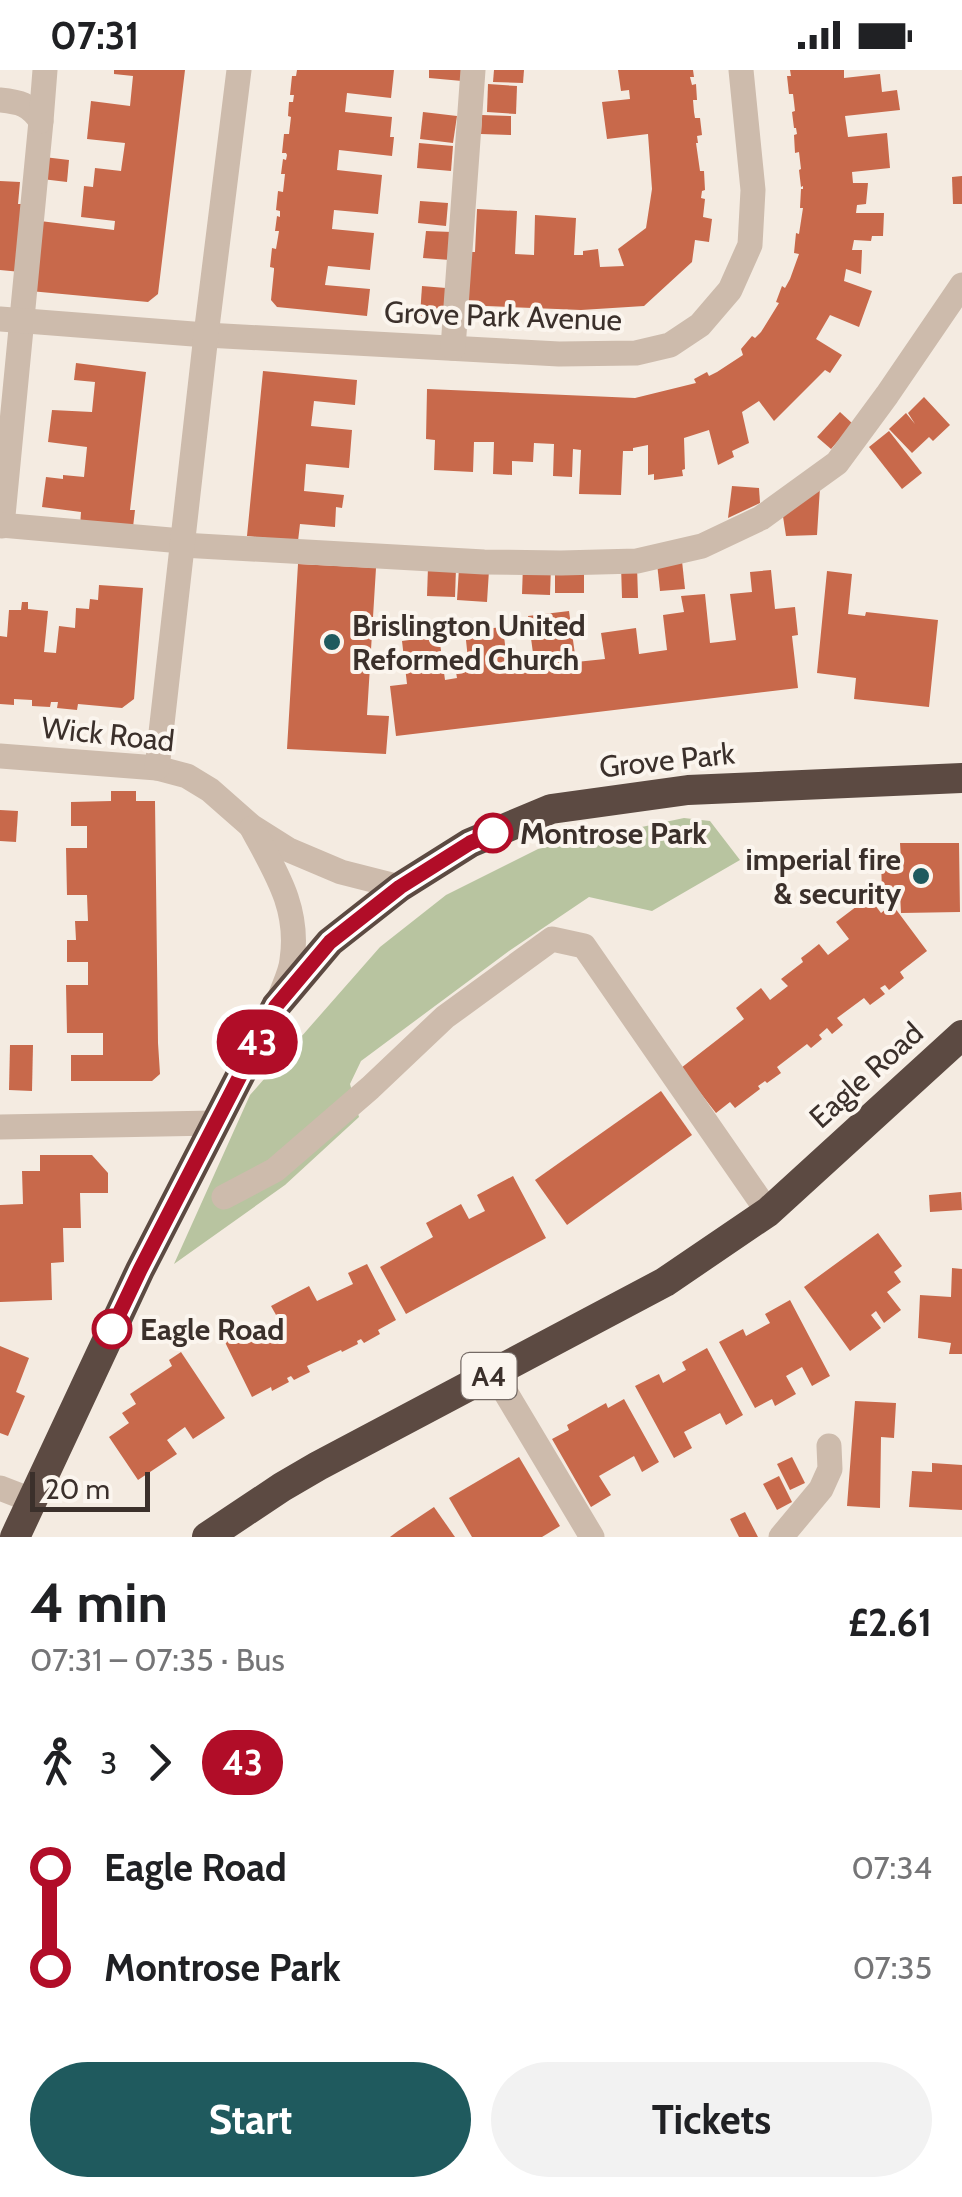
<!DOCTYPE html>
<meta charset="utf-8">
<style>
:root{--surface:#fff;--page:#f2f2f2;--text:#202124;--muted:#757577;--accent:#1f5a5e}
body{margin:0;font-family:Cabin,sans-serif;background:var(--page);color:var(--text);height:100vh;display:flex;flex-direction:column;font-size:38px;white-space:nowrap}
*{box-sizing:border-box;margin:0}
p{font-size:32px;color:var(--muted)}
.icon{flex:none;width:55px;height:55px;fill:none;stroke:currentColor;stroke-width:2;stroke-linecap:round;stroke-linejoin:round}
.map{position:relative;height:1467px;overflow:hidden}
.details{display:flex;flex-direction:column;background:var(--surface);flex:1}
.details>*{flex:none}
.badge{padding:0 20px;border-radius:32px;font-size:35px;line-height:65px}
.scale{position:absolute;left:30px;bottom:25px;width:120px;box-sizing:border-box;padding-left:10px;border:5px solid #3b302b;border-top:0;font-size:28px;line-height:35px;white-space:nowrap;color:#3b302b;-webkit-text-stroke:8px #fbf5ee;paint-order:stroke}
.map>.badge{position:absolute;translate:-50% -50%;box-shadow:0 0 0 5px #fff}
.legs{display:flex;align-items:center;gap:15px;height:110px;padding:0 30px;font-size:32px}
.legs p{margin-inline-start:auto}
.overview{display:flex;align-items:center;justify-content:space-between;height:170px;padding:0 30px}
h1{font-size:55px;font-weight:800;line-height:75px}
.cta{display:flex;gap:20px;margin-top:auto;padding:20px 30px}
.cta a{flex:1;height:115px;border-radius:60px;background:var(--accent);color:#fff;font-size:40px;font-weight:800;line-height:115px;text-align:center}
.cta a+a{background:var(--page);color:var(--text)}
ul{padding:0 30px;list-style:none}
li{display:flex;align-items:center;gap:35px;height:100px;font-size:38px}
li i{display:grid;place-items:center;width:15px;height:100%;margin:0 12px;background:currentColor}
li i::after{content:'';width:25px;height:25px;margin:-12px;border:8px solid;border-radius:50%;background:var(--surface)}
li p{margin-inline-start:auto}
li:first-child i{background:linear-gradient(#0000 50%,currentColor 0)}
li:last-child i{background:linear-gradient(currentColor 50%,#0000 0)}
.status{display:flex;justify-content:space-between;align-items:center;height:70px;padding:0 50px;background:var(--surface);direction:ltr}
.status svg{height:28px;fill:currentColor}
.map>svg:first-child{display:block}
.green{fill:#b8c4a0}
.building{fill:#c8694b}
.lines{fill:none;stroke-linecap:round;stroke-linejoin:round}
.minor{stroke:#cdbbac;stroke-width:25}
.highway{stroke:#5c4a42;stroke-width:30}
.line-1-casing{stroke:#fff;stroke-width:22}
.line-1{stroke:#b10d28;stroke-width:15}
.poi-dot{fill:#1f5a5e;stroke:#fbf5ee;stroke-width:4}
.stop-1-dot{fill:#fff;stroke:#b10d28;stroke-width:5}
.labels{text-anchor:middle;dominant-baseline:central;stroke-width:8;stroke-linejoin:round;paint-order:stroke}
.shield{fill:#fbf5ee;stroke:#756b66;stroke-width:2.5}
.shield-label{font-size:28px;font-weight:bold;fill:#3b302b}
.street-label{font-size:30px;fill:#3b302b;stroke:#fbf5ee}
.poi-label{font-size:30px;font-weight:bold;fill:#3b302b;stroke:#fbf5ee;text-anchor:start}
.stop-label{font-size:30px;font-weight:bold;fill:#3b302b;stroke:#fbf5ee;text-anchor:start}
</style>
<div class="status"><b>07:31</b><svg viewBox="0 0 49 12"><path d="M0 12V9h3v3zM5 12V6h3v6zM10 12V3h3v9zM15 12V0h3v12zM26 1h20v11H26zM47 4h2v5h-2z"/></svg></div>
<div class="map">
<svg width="962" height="1467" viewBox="0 0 962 1467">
<rect width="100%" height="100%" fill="#f4ebe1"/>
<polygon class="green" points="684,748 710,751 740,790 652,841 589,827 509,881 361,991 350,1014 359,1047 285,1115 174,1194 250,1025 380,877 446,825 538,779"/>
<g class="building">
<polygon points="114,0 185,0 158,224 148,232 30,221 40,151 114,160 115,151 81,147 84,116 93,117 95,98 121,101 125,73 87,69 91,31 130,36 133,6 114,4"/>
<polygon points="297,0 394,0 391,28 347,23 345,42 392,47 390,67 394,67 392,86 339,80 337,100 382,105 378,144 334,140 332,159 374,163 370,200 328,196 325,215 370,219 367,246 277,237 271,230 274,200 274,198 270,197 272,178 276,179 279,161 275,161 277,146 280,147 280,141 276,140 278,121 283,122 285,104 281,104 283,89 286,90 287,85 286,83 282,83 284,64 289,64 291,47 288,46 289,32 293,32 294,25 290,25 292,6 296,6"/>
<polygon points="429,0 463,0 462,11 429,8"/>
<polygon points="494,0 524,0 523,13 493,12"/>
<polygon points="618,0 693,0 694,7 690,7 692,15 696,14 697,30 693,30 694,42 695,48 700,48 702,65 697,66 698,73 696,73 700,101 704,101 705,120 702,121 701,128 705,129 703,147 712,149 709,172 695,170 692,192 644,236 581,240 463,235 465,182 475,182 477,139 517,141 515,184 534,185 535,145 576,148 574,185 583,185 583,181 598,179 600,197 624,196 618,179 646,158 652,119 648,64 607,69 602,32 630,29 629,20 621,21"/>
<polygon points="790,0 844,0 844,8 880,4 882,22 897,20 900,40 845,46 848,67 887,63 890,98 852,102 853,113 868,113 866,134 857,135 856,143 884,143 883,166 872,166 871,171 854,170 852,180 862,180 861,204 846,199 844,211 872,221 859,257 830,245 816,269 842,285 830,303 825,300 774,351 759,331 742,342 749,373 732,381 734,387 718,395 709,360 684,368 685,399 682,400 683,406 654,410 654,404 648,405 648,375 633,378 633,381 623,381 621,425 579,424 581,380 573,379 572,407 553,406 554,374 534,373 533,392 512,391 512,405 493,404 494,372 474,372 473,402 434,400 435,370 426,369 427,319 635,328 696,313 694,309 707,302 709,306 717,302 743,285 741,279 752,266 755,268 761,262 779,233 776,232 782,216 785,218 790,209 799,184 794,183 796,163 799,164 803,138 800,138 801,119 803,119 803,116 801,117 799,100 801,99 799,82 795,83 794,65 797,64 796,58 794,58 792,42 795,41 794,32 793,24 789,24 787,6 791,6"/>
<polygon points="488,14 517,16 516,44 487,42"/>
<polygon points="423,42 457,46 453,73 420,69"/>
<polygon points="482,45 511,46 511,65 481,64"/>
<polygon points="419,73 453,76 451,101 417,98"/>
<polygon points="44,87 69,90 67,112 42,109"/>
<polygon points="962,106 962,134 953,134 952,107"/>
<polygon points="0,111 20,112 18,134 27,134 21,202 0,200"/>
<polygon points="420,131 448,133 446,156 418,153"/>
<polygon points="426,161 452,162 450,190 423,188"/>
<polygon points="422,216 446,218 444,248 420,246"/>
<polygon points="76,293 146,302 130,440 135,440 133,457 80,457 81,442 42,437 46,407 63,409 63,405 84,407 87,377 48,372 52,340 92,342 95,312 74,310"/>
<polygon points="263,301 357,310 355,335 314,331 311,356 352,360 349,398 306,394 304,421 344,425 342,438 336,437 335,457 300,454 298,471 247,466"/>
<polygon points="924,327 950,355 933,371 929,367 912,383 889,359 906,343 915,354 908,343"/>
<polygon points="840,342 853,354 831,379 817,367"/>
<polygon points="889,361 922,403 902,419 869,377"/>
<polygon points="732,416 759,418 760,433 728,448"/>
<polygon points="820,417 817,465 786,466 782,440"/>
<polygon points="682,491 685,519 660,521 657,493"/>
<polygon points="298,494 376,498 367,645 389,646 386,684 287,679"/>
<polygon points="523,495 551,496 550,525 522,524"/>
<polygon points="621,495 637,495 638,528 622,528"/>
<rect x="555" y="496" width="29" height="27"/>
<polygon points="428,497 456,498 455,527 427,526"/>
<polygon points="459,498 489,500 487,532 457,530"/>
<polygon points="771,500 775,539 795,537 798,565 792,566 798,618 396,666 390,616 407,614 402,571 439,566 445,610 457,608 454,590 468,589 465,561 503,557 508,601 535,598 528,546 569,541 576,592 605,589 601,563 636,558 639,584 667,580 663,545 684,542 681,526 705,524 710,573 736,570 730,524 752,522 750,502"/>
<polygon points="827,501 852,504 848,544 865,546 866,542 938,550 929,637 854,629 856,608 817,603"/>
<polygon points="99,515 143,518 134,629 122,638 78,634 77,640 57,638 58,632 51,632 50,637 32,636 32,630 14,629 14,635 0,634 0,566 7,567 9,540 21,540 22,532 28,532 28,539 48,541 44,582 56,583 59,556 75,558 76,538 89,539 90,529 98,530"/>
<polygon points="111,721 136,721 136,731 155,731 158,973 160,1004 152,1011 71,1011 71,985 103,985 103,963 67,963 66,915 88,915 88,892 67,892 67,870 76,870 75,851 88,851 87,825 67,825 66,778 87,778 87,756 71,756 71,732 111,731"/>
<polygon points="0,740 18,741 16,772 0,771"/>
<polygon points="900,773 959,773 960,842 901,843 900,823 882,823 881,790 901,790"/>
<polygon points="869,827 881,843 892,834 927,881 900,902 904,908 889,920 885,915 880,918 885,924 870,935 864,928 837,948 843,955 832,964 827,958 819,965 822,969 811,978 807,974 777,997 781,1003 767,1013 765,1011 758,1016 760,1019 735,1038 730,1032 716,1043 681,998 744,949 736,938 761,918 770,930 788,916 781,909 803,892 801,888 809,882 819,874 828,885 849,869 836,852"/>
<polygon points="10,975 33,975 32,1021 9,1020"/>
<polygon points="661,1021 692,1065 567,1155 535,1110"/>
<polygon points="40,1085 92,1085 108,1103 108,1123 80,1123 81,1158 63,1158 64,1192 51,1193 52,1230 0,1232 0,1135 23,1134 22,1101 40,1101"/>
<polygon points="513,1106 546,1168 406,1244 380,1197 433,1167 426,1153 461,1134 469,1149 485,1141 477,1125"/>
<polygon points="961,1122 962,1140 930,1142 929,1125"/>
<polygon points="878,1163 902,1196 894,1202 901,1212 887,1222 901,1240 884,1253 876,1241 871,1245 881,1258 850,1281 804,1217"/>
<polygon points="367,1194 396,1250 378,1260 380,1264 364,1273 361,1269 357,1271 358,1274 342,1282 341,1280 307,1296 310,1302 294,1310 291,1306 287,1308 289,1312 272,1321 271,1317 252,1327 221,1264 240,1254 248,1268 280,1252 271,1236 309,1216 317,1231 353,1214 348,1203"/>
<polygon points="952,1198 962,1199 962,1284 949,1284 951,1273 918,1268 920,1225 951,1227"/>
<polygon points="790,1230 830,1306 812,1316 802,1297 786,1306 796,1324 775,1336 772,1329 755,1338 719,1272 743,1259 746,1266 770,1253 765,1244"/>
<polygon points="0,1276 29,1288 16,1322 25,1326 8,1366 0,1363"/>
<polygon points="707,1278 743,1345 726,1355 720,1343 684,1362 692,1378 674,1388 635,1316 659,1304 663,1313 686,1300 682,1292"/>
<polygon points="181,1282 225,1348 193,1369 185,1357 167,1370 177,1384 138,1410 109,1367 129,1353 122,1343 136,1334 130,1324 172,1296 169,1290"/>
<polygon points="624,1329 659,1392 642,1402 634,1386 599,1406 611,1425 591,1437 552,1369 569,1360 567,1355 606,1333 608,1338"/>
<polygon points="855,1331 896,1333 894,1368 881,1367 880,1438 847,1436"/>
<polygon points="519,1387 560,1456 542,1467 472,1467 449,1428"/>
<polygon points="792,1387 805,1413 790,1420 777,1394"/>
<polygon points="932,1393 962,1395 962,1440 909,1437 912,1401 932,1402"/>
<polygon points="779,1406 792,1432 777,1440 763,1414"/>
<polygon points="434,1437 455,1467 390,1467 398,1461"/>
<polygon points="745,1442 758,1467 739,1467 730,1449"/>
</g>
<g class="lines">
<g class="minor">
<path d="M0,30C20,32 29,34 41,51L2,456"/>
<polyline points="41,51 45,0"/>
<polyline points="0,249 206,265 559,284 636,283 670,275 700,255 730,220 750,175 753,120 741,0"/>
<polyline points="453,278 473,0"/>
<polyline points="0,455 182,471"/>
<polyline points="182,475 484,492 561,493 637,491 702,476 761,448 837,393 887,325 962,215"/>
<polyline points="0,686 157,698 187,706 210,720 251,756 289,780 341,802 400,817"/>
<polyline points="157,698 206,265 239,0"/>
<path d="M252,758C275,801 300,838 292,890C291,902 284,915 280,927"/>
<polyline points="0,1057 215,1053"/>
<polyline points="224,1127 275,1100 370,1018 445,947 552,869 584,876 768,1142"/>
<polyline points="494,1303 592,1467"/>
<polyline points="0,1418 31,1430"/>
<polyline points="781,1467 821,1419 830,1399 829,1376"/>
</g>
<g class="highway">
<polyline points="15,1467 140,1200 276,936 330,872 400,817 470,773 551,739 688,720 962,708"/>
<polyline points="207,1467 282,1417 318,1396 665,1212 768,1142 962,965"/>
</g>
</g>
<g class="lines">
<g class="line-1-casing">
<polyline id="line-1" points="112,1259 140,1200 276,936 330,872 400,817 470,773 493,763"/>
</g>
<use href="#line-1" class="line-1"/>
</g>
<g class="poi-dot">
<circle cx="332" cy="572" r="10"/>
<circle cx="921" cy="806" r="10"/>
</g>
<g class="stop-1-dot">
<circle cx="493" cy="763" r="18"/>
<circle cx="112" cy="1259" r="18"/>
</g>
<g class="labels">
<rect class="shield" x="461.5" y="1283" width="55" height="46" rx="8"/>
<g class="shield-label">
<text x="489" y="1306">A4</text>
</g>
<g class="street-label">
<text transform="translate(503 246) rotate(2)">Grove Park Avenue</text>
<text transform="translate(108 664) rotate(6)">Wick Road</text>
<text transform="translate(667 690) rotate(-6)">Grove Park</text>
<text transform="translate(866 1005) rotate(-42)">Eagle Road</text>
</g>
<g class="poi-label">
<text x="352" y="555">Brislington United<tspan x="352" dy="34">Reformed Church</tspan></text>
<text x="901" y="789" text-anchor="end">imperial fire<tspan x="901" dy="34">&amp; security</tspan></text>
</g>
<g class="stop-label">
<text x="520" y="763">Montrose Park</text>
<text x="140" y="1259">Eagle Road</text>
</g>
</g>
</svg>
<div class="scale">20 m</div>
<b class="badge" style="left:257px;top:972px;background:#b10d28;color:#fff">43</b>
</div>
<section class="details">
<div class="overview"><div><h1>4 min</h1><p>07:31 – 07:35 · Bus</p></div><b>£2.61</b></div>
<div class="legs"><svg class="icon" aria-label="walk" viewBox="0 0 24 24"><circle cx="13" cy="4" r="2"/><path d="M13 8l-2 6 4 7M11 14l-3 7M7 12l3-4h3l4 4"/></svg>3<svg class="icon" aria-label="forward" viewBox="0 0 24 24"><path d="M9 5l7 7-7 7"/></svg><b class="badge" style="background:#b10d28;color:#fff">43</b></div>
<ul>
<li><i style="color:#b10d28"></i><b>Eagle Road</b><p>07:34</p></li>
<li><i style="color:#b10d28"></i><b>Montrose Park</b><p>07:35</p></li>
</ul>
<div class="cta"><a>Start</a><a>Tickets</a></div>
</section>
